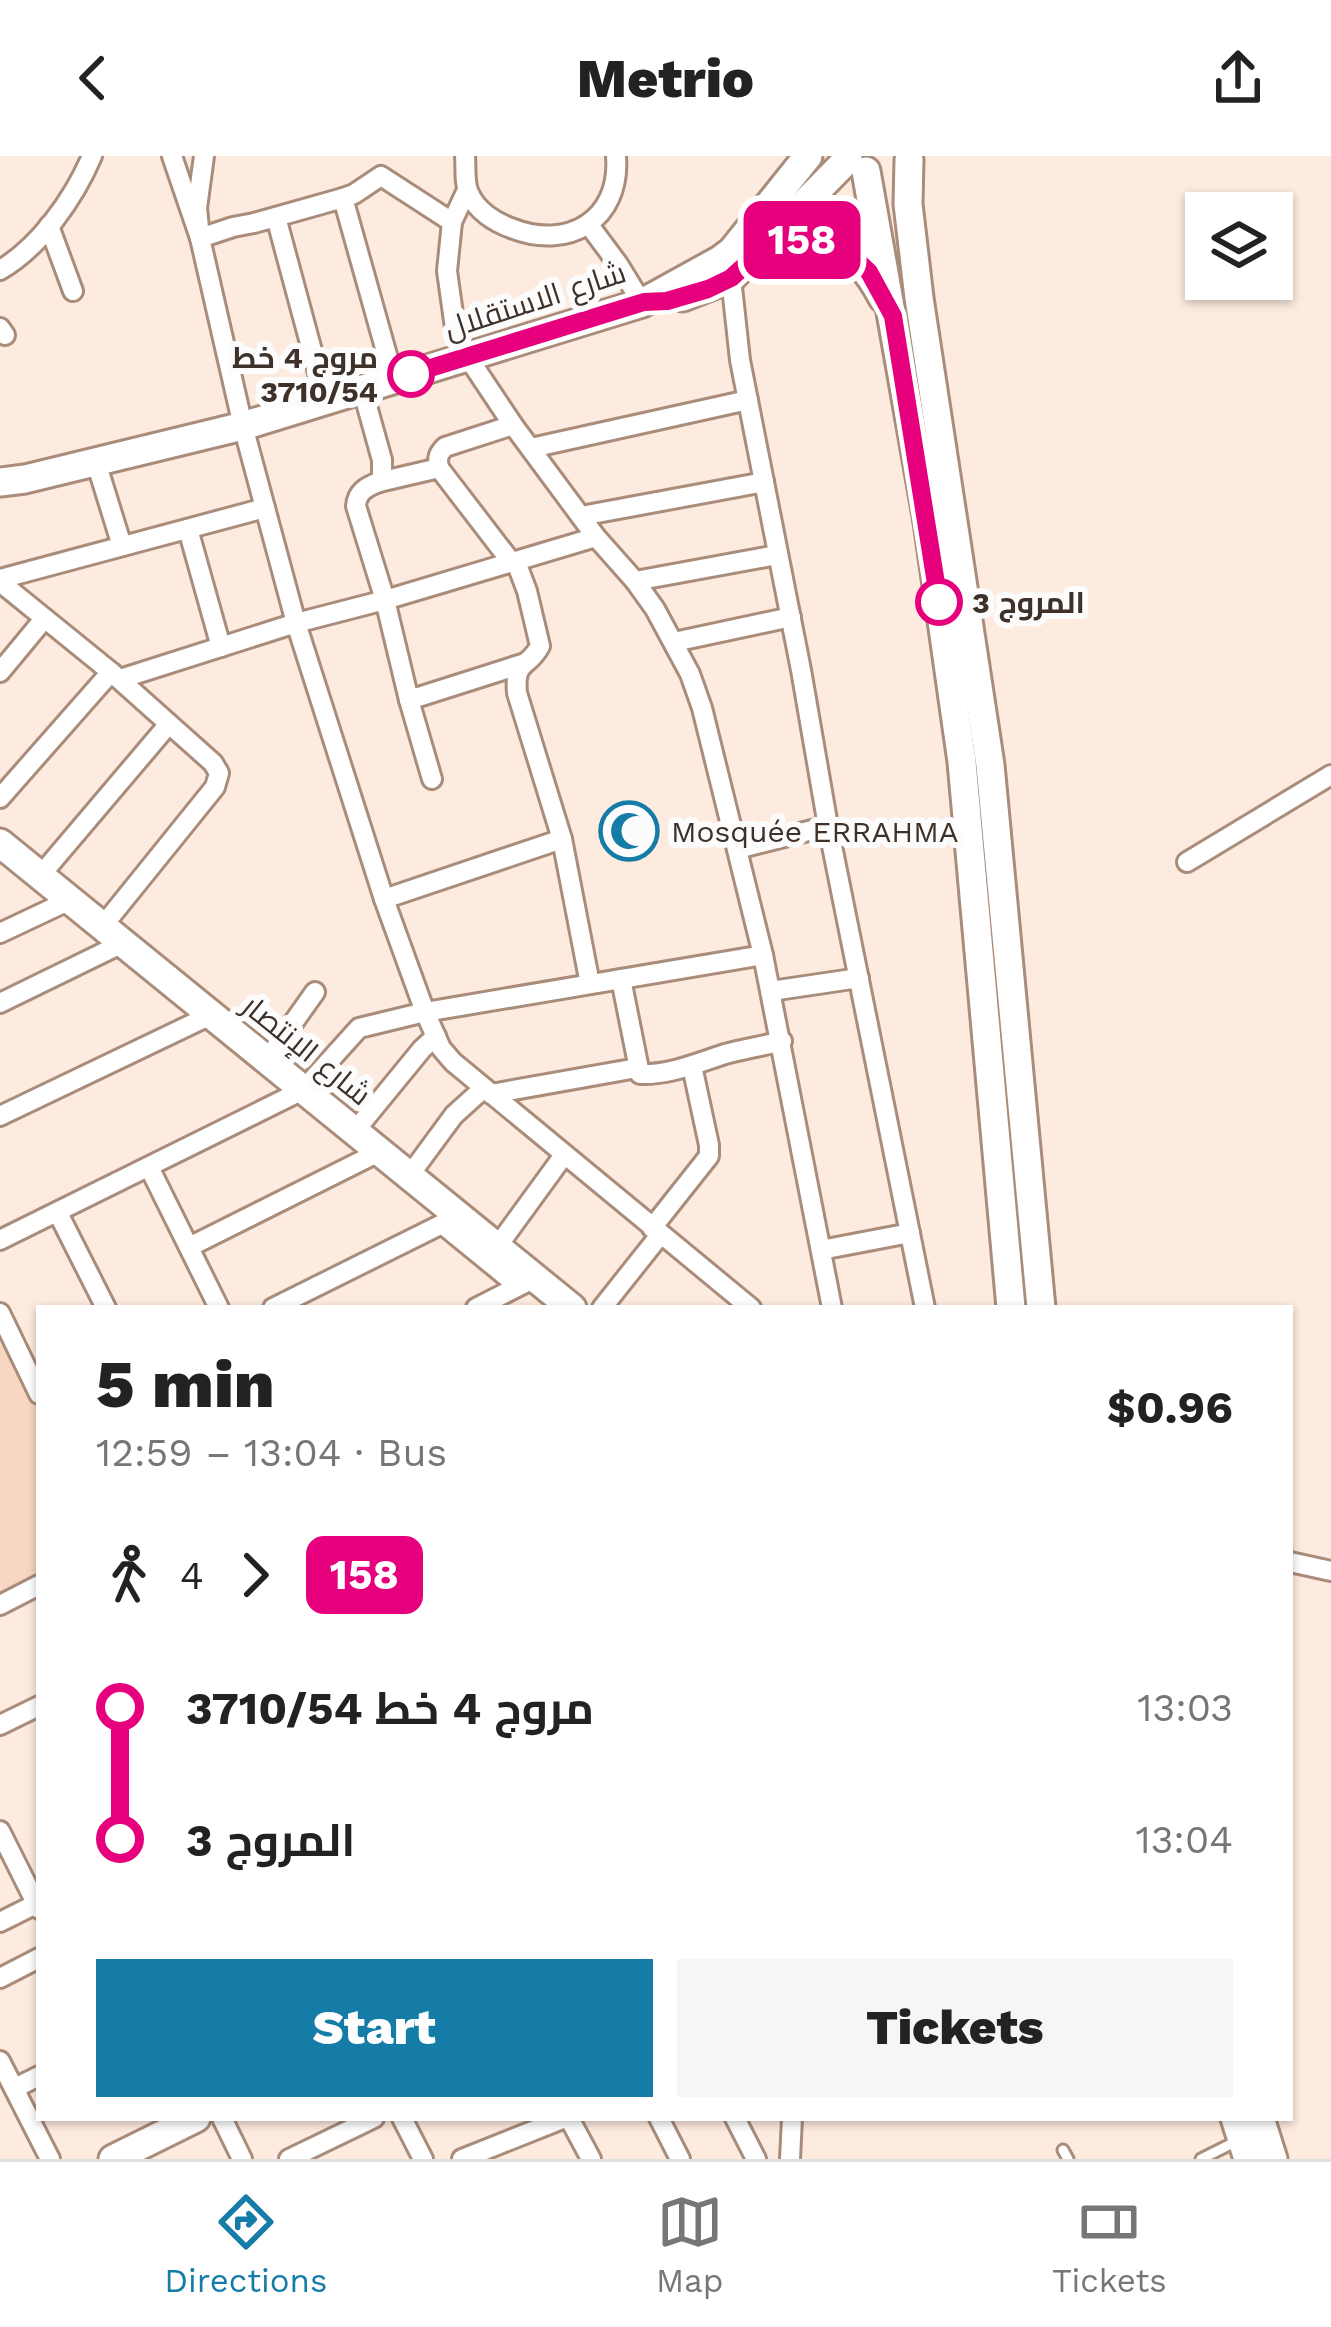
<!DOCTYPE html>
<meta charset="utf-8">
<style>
:root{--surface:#fff;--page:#f6f6f6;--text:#222;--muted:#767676;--line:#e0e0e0;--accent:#147ca6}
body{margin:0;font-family:"Work Sans",Cairo,sans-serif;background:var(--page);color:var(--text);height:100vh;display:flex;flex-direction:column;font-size:45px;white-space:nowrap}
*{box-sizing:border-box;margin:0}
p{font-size:39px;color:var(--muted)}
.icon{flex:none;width:66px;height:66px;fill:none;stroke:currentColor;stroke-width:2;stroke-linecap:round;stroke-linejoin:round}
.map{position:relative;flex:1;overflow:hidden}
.details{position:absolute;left:36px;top:1149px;width:1257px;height:816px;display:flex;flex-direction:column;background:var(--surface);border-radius:0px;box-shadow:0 3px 9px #0004}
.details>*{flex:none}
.badge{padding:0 24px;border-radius:18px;font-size:42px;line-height:78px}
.buttons{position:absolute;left:1185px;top:36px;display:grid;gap:24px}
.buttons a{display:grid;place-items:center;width:108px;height:108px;border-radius:0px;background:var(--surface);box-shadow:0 3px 9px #0004;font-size:60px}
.map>.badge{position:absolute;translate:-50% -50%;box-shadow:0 0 0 6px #fff}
.legs{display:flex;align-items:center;gap:18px;height:132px;padding:0 60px;font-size:39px}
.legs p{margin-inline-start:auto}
.summary{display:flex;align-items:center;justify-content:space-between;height:204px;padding:0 60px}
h1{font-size:66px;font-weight:800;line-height:90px}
.action{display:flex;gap:24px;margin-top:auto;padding:24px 60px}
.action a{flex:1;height:138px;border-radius:0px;background:var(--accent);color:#fff;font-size:48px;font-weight:800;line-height:138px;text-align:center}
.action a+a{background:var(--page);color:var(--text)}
ul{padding:0 60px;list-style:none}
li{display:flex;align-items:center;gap:42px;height:132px;font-size:45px}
li i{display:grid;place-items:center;width:18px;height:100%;margin:0 15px;background:currentColor}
li i::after{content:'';width:30px;height:30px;margin:-15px;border:9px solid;border-radius:50%;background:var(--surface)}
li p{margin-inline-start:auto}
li:first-child i{background:linear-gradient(#0000 50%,currentColor 0)}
li:last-child i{background:linear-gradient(currentColor 50%,#0000 0)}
header{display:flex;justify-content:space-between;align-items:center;height:156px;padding:0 60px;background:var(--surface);font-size:54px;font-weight:800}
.tabs{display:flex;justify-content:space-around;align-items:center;height:168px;border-top:3px solid var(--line);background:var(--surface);font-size:33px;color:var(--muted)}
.tabs a{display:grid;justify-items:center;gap:6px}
.tabs .current{color:var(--accent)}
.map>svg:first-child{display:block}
.green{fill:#f9d6c1}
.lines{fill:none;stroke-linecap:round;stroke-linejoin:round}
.lane-casing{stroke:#a98c7a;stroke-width:15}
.street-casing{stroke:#a98c7a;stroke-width:24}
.secondary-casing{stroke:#a98c7a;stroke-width:33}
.lane{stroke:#fff;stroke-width:9}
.street{stroke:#fff;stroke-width:18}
.secondary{stroke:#fff;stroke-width:27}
.line-1-casing{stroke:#fff;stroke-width:27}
.line-1{stroke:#e6007e;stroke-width:18}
.stop-1-dot{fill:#fff;stroke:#e6007e;stroke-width:6}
.labels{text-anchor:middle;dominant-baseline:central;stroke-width:12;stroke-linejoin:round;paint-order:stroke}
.street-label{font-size:30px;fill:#3d312a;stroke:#fcfcfc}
.stop-label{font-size:30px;font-weight:bold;fill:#3d312a;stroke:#fcfcfc;text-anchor:end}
.poi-label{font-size:30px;fill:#3d312a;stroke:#fcfcfc;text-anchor:start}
</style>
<header><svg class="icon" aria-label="back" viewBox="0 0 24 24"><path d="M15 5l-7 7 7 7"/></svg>Metrio<svg class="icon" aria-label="share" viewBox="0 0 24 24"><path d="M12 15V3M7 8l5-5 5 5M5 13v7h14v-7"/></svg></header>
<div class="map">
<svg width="1331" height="2003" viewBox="0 0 1331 2003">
<rect width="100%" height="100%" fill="#feebdf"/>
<polygon class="green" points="0,1170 39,1248 39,1419 0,1439"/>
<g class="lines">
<g class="lane-casing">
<g id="lane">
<polyline points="1063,1994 1068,2003"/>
<polyline points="1201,2003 1239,1984"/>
</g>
</g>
<g class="street-casing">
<g id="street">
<polyline points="172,0 200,82 233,71 254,67 343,42 354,38 381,20 452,66"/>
<polyline points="204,0 197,52 200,82 243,270 296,467 384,743 425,856 441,892 453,906 751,1152"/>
<path d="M465,0C466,11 464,27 469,37C476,54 494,66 511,72C568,95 621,64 616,0"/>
<polyline points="467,34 452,66 447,115 455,172 467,200 513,269 596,381 635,425 655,453 690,518 702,552 763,799 832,1152"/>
<polyline points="343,42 394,224"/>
<polyline points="276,61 325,243"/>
<polyline points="589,69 618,108 642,147"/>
<polyline points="49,70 73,135"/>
<path d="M0,114C40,91 74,42 92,0"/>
<polyline points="731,122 740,204 801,514 828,670 925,1152"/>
<polyline points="0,172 5,179"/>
<path d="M362,232L382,304V320L379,326C366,331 357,336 356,350L385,444L409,544L522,508"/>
<polyline points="531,292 748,244"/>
<polyline points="96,306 122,390"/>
<polyline points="379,326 439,312"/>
<polyline points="581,360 764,326"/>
<polyline points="188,373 221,491"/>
<path d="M516,406L527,435L540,490C528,513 514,503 517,537L562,683"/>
<path d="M512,407L439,312C437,302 438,298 445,291L513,269"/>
<polyline points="0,423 265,352"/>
<polyline points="635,425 777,399"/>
<polyline points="0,426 111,516 213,607 219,617 215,631 102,771"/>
<polyline points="674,486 791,461"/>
<polyline points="0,516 44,463"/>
<polyline points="120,523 296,467 385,444 596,381"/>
<polyline points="409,544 432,623"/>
<polyline points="0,642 111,516"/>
<polyline points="737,693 828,670"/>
<polyline points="1187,706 1331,619"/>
<polyline points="40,720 168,569"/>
<polyline points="384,743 562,683 590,828"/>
<polyline points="0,777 70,744"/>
<path d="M621,823L640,918C670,919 697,907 725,898C743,893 763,890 782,885"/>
<polyline points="771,835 859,822"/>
<polyline points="0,847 123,787"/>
<polyline points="266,905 315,836"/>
<polyline points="491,938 637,912"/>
<polyline points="0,960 211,859"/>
<polyline points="354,976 422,893 436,880"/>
<polyline points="149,1011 219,1152"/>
<polyline points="409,1020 454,959 484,932"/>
<polyline points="58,1057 106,1152"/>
<polyline points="652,1072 709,1000 709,989 692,910"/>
<polyline points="0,1084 303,934 359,872 425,856 763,799"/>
<polyline points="189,1091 379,996"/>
<polyline points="497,1091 564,999"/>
<polyline points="821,1094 910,1077"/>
<polyline points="273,1152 442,1068 518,1130"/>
<polyline points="476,1152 525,1127"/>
<polyline points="602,1152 660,1079"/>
<polyline points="0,1157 39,1238"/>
<polyline points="1290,1406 1331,1415"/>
<polyline points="0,1449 39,1429"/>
<polyline points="0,1569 39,1550"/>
<polyline points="0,1675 39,1753"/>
<polyline points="0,1766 36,1748"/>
<polyline points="0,1822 39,1802"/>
<polyline points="0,1905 50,2003"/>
<polyline points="15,1932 39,1920"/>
<polyline points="222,1962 242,2003"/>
<polyline points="402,1962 423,2003"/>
<polyline points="569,1962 591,2003"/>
<polyline points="659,1962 680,2003"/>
<polyline points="735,1962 756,2003"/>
<polyline points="289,2003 374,1962"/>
<polyline points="462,2003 565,1962"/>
<polyline points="790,2003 792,1962"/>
</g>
</g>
<g class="secondary-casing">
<g id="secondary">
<polyline points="909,4 908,48 919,142 990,609 1041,1152"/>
<polyline points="866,15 928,366 962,606 1011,1152"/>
<path d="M764,97C823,73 854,87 883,142"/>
<polyline points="683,141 731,122 848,3"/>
<polyline points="0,326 25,323 243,270 642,147 720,104 732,95 808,0"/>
<polyline points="0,687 572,1152"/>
<polyline points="1235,1962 1248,2003"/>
<polyline points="1260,1962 1273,2003"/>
<polyline points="113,2003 196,1962"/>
</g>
</g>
<use href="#lane" class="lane"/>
<use href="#street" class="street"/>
<use href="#secondary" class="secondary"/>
</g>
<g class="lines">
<g class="line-1-casing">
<polyline id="line-1" points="411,218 644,146 667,145 708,133 731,122 754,101 804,84 827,87 849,97 869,116 893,160 939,446"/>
</g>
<use href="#line-1" class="line-1"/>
</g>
<defs>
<g id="mosque-ring" transform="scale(3)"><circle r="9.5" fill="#fcfcfc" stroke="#147ca6" stroke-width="1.5"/><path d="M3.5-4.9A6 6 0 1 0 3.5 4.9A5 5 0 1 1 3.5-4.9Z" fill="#147ca6"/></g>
</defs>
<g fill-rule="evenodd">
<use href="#mosque-ring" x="629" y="675"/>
</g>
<g class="stop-1-dot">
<circle cx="411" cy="218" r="21"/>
<circle cx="939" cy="446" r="21"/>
</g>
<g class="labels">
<g class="street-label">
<text transform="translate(535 144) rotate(-18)">شارع الاستقلال</text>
<text transform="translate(307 894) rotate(39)">شارع الإنتصار</text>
</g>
<g class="stop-label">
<text x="378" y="201">مروج 4 خط<tspan x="378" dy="34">3710/54</tspan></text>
<text x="972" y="446" text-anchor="start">المروج 3</text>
</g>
<g class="poi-label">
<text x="671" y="675">Mosquée ERRAHMA</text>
</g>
</g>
</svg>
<div class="buttons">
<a><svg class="icon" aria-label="layers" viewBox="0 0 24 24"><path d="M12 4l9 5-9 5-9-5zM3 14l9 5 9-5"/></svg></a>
</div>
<b class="badge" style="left:802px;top:84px;background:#e6007e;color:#fff">158</b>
<section class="details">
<div class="summary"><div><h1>5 min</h1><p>12:59 – 13:04 · Bus</p></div><b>$0.96</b></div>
<div class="legs"><svg class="icon" aria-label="walk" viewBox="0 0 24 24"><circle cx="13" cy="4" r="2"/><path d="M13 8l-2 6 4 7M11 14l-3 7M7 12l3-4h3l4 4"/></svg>4<svg class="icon" aria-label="forward" viewBox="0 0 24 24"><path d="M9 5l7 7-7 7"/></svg><b class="badge" style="background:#e6007e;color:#fff">158</b></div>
<ul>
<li><i style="color:#e6007e"></i><b>مروج 4 خط 3710/54</b><p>13:03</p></li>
<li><i style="color:#e6007e"></i><b>المروج 3</b><p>13:04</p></li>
</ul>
<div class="action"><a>Start</a><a>Tickets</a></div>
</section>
</div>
<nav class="tabs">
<a class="current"><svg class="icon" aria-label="directions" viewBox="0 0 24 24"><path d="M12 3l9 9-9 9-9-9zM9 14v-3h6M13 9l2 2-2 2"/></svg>Directions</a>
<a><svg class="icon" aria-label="map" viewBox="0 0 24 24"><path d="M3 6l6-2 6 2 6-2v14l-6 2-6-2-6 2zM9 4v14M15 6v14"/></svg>Map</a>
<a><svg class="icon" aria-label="tickets" viewBox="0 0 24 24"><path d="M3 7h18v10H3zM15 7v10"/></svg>Tickets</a>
</nav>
